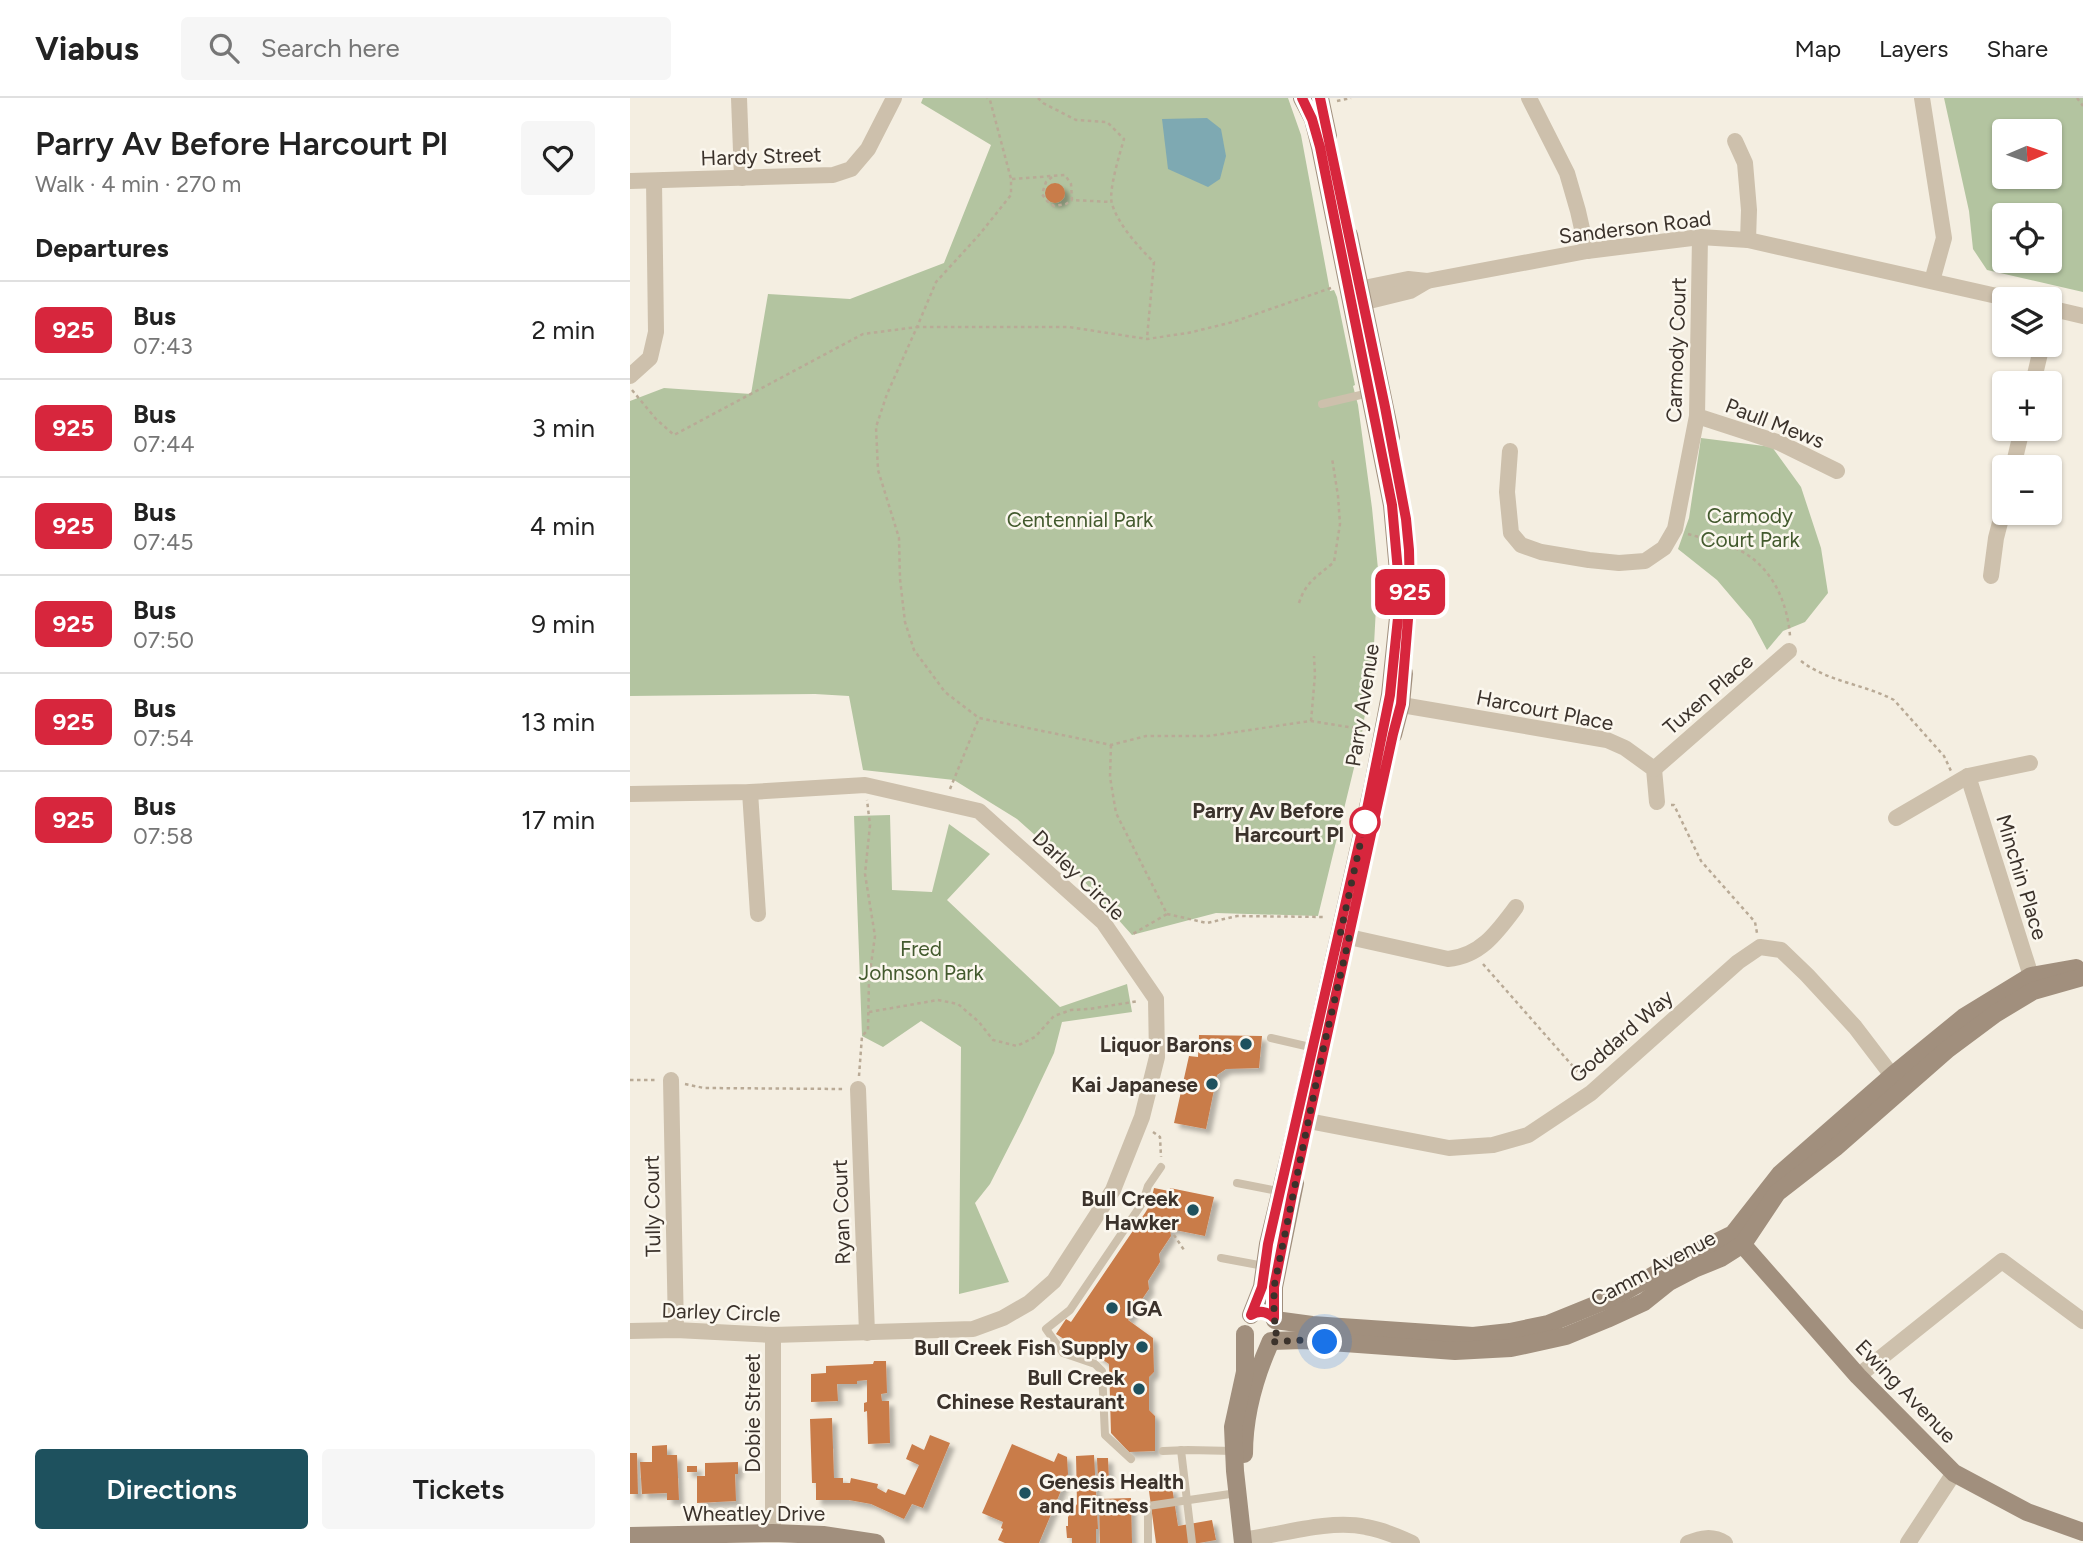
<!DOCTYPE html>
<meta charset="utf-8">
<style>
:root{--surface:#fff;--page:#f6f6f6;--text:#222;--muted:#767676;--line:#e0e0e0;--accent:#1e515e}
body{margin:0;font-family:Figtree,sans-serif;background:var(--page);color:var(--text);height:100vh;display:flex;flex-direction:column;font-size:26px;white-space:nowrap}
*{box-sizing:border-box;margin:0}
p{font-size:23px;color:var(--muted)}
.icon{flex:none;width:38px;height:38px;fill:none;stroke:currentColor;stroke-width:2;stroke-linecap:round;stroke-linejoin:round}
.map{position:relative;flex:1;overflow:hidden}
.panel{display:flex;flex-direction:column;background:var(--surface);width:630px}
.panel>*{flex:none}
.badge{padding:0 14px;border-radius:10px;font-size:24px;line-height:46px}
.needle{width:46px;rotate:88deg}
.buttons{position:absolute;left:1362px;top:21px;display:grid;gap:14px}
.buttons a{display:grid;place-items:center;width:70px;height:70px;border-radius:7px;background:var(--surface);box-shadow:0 2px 5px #0004;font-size:35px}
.you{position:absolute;width:35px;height:35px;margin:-18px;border:5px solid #fff;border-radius:50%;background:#1a73e8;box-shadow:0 0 0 10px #1a73e833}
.map>.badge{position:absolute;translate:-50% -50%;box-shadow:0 0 0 4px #fff}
h2{padding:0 35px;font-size:26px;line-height:63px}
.round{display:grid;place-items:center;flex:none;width:74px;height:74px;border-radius:7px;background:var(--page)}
.overview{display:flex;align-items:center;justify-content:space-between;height:119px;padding:0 35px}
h1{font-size:33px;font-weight:600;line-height:52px}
.cta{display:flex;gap:14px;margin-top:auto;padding:14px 35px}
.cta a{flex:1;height:80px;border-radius:7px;background:var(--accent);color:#fff;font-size:28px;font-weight:600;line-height:80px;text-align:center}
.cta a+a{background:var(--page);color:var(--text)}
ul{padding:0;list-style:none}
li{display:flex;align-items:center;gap:21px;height:98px;padding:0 35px;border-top:2px solid var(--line)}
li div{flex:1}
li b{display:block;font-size:26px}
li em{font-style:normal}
li .badge{min-width:77px;font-weight:700;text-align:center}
header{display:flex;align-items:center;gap:42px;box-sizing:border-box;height:98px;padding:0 35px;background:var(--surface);border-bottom:2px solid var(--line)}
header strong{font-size:33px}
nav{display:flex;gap:38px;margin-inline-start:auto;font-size:24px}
.search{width:490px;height:63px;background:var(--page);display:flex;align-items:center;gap:18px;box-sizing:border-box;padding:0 24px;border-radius:7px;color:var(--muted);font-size:26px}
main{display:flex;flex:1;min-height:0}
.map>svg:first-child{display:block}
.green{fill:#b3c4a0;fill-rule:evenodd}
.water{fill:#7ea9b2}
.building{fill:#c97b4a;filter:url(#shadow)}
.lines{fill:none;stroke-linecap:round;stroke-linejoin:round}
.path{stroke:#b9aa96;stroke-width:2.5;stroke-dasharray:3.5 3.5;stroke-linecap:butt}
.lane{stroke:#cdc0ac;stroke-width:8}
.street{stroke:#cdc0ac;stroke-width:16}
.secondary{stroke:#a18f7d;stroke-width:18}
.line-casing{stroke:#fff;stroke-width:16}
.line{stroke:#d7263d;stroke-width:10}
.walk{stroke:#3b322b;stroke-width:7;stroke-dasharray:0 12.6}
.stop-dot{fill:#fff;stroke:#d7263d;stroke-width:3.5}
.poi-dot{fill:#1e515e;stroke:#fbf7ee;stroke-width:2.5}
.labels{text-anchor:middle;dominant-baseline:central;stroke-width:5;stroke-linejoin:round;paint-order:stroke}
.street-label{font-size:21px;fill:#3b322b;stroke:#fbf7ee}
.park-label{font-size:21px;fill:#435a2e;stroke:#fbf7ee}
.stop-label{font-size:21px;font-weight:bold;fill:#3b322b;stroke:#fbf7ee;text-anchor:end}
.poi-label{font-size:21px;font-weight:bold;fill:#3b322b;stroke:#fbf7ee;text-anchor:end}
</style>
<header>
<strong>Viabus</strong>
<div class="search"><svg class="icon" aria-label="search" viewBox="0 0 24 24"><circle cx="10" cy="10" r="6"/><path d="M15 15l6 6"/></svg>Search here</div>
<nav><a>Map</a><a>Layers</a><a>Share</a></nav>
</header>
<main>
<section class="panel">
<div class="overview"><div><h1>Parry Av Before Harcourt Pl</h1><p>Walk · 4 min · 270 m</p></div><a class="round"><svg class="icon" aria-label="heart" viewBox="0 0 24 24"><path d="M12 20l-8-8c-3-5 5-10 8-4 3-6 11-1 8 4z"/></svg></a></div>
<h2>Departures</h2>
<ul>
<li><span class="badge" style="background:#d7263d;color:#fff">925</span><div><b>Bus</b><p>07:43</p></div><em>2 min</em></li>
<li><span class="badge" style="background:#d7263d;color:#fff">925</span><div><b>Bus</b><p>07:44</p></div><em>3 min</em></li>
<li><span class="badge" style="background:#d7263d;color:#fff">925</span><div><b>Bus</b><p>07:45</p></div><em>4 min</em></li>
<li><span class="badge" style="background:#d7263d;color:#fff">925</span><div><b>Bus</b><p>07:50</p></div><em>9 min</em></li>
<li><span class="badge" style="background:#d7263d;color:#fff">925</span><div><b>Bus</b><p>07:54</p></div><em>13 min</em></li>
<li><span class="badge" style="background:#d7263d;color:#fff">925</span><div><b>Bus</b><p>07:58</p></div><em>17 min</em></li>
</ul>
<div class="cta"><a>Directions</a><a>Tickets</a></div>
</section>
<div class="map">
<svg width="1453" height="1445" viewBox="0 0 1453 1445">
<defs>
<filter id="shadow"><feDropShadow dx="5" dy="5" stdDeviation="2" flood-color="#0004"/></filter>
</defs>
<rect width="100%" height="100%" fill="#f4eee1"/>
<g class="green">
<polygon points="293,0 658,0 671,37 700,193 704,192 707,199 725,287 723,288 728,307 742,410 748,471 743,566 731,641 688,818 586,815 502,837 443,771 387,721 324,682 233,672 219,598 185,596 0,598 0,303 34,290 121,296 138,196 220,201 314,165 361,47 291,5"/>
<path d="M1314,0H1453V194L1357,172L1343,151L1339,113ZM1419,33V79H1374V33ZM1419,117V163H1374V117Z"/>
<polygon points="1071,340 1142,349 1171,389 1191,450 1198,495 1175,524 1153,533 1137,552 1121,522 1087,482 1048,451 1059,420"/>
<polygon points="260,717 262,792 302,794 319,726 360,756 317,802 430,909 497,886 502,914 432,924 424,955 392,1023 360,1086 345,1105 379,1184 329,1196 331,949 291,923 253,949 232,938 224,718"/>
</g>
<polygon class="water" points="577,20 591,31 596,58 590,81 578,89 538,71 532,21"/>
<g class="building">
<circle cx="425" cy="95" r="10"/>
<polygon points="569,937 632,938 629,970 596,971 587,977 576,1031 544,1025 559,958 568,959"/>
<polygon points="524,1090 539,1093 540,1090 584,1099 575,1138 540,1131 541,1138 529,1156 530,1164 518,1183 519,1191 498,1222 523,1240 524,1274 519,1279 519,1312 525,1318 525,1353 499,1354 481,1335 479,1266 439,1239 437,1243 426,1236 436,1221 441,1224 515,1115 520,1107"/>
<polygon points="244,1263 256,1263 257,1295 251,1296 252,1303 259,1303 260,1345 238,1346 237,1313 234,1314 234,1305 237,1304 237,1282 227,1283 227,1286 207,1286 208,1303 181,1304 181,1276 196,1275 196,1268 243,1266"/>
<polygon points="202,1320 204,1380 213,1380 213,1385 220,1385 221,1380 248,1386 247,1390 256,1395 258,1391 275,1397 289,1367 276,1361 282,1346 294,1352 300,1337 320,1345 293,1410 282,1406 274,1421 241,1406 219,1402 186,1402 186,1385 182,1385 180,1321"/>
<polygon points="382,1346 424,1364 428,1355 437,1359 438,1376 409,1445 375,1445 368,1442 373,1431 371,1430 373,1424 352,1415"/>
<polygon points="37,1347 37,1357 47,1357 49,1402 37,1402 37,1395 12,1396 10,1364 22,1364 22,1348"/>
<polygon points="0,1355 7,1355 8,1396 0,1396"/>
<polygon points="464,1357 468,1431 466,1431 466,1445 442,1445 442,1440 437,1440 436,1428 438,1428 438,1419 447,1406 446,1358"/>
<polygon points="467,1360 478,1360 479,1383 468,1383"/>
<polygon points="108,1364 108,1376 105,1376 106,1403 67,1405 67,1378 75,1378 75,1365"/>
<rect x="57" y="1368" width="10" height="6"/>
<polygon points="542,1389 548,1428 582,1422 586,1442 569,1445 526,1445 519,1393"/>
<polygon points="501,1400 502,1445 470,1445 469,1401"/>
</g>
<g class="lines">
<g class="path">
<path d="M408,0L413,5L446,22L477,24L494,41C490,55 478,93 482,106C488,126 509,150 524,164L517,240"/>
<polyline points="1447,0 1453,8"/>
<polyline points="707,3 721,0"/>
<polyline points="422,79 416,84 412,96 417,103 424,108 436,106 442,102"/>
<polyline points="382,81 435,77 441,86 442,102 481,104"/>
<polyline points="701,190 603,224 558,235 517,241 439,229 287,229 257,296 246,329 248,372 269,440 270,481 275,524 284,552 315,594 349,620 481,647 516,638 578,638 681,623 737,632"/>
<polyline points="2,292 26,321 44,337 233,236 287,229 306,184 349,137 381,97 381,81 360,2 357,0"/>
<path d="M1058,436C1072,440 1087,443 1100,448C1138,462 1157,499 1160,538"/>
<path d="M669,505C676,483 688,478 704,464L710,426L708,398L702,360"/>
<path d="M1171,563C1198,584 1234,586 1264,602L1314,658L1321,673"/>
<polyline points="681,623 685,577 684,558"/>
<polyline points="481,647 480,679 486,715 537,816 501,837"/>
<polyline points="320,691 349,620"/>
<polyline points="1041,707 1044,707 1071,763 1125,824 1127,835"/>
<polyline points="537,816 577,825 607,818 694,819"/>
<polyline points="853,866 955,982"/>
<polyline points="239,914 308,902 328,906 349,924 363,942 387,948 405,939 424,918 441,912 459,911 509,903"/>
<polyline points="229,978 232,938 238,932 239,881 245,838 235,776 240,727 237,702"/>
<polyline points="0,982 25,982"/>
<polyline points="55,986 74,990 213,991"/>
<polyline points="523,1034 530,1039 531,1059"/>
<polyline points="540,1131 554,1152"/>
</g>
<g class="lane">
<polyline points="692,306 739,295"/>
<polyline points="641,940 693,952"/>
<polyline points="607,1085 653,1094"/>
<polyline points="591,1160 634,1168"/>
<polyline points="551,1352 562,1445"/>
<polyline points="533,1353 558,1352 604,1353"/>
<polyline points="501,1361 475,1337 472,1273 465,1266 433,1255 416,1231 440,1212 513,1104 518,1088 531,1069"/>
<polyline points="518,1445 518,1408 607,1395"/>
</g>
<g class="street">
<polyline points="109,0 112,80"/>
<polyline points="899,0 937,75 948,113 957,153"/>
<polyline points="1292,0 1314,140 1302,183"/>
<polyline points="1105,43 1115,65 1119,112 1118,142"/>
<polyline points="0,83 203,77 221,71 238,51 264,0"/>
<polyline points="719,193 778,181 797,183 957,153 1070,139 1118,142 1380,201"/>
<polyline points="723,207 780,193 797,183"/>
<polyline points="1419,210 1453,218"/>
<polyline points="0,278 20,260 26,234 24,83"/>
<polyline points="1403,285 1412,247"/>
<polyline points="1067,318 1150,345 1207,373"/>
<polyline points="880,353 877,394 881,435 891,447 911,454 959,462 989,465 1015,463 1034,450 1045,431 1067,318 1070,139"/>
<polyline points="1383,369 1392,331"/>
<polyline points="1361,478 1366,440 1374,409"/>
<polyline points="760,605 977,642 995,650 1024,671 1027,704"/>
<polyline points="1024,671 1159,553"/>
<polyline points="1338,678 1401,878 1403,890"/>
<polyline points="120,694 128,816"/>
<polyline points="0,696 120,694 235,687 349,713 473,824 526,901 527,959 512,1019 483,1092 424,1183 399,1205 373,1220 343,1231 143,1237 46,1232 0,1233"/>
<polyline points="1266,720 1338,678 1400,665"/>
<path d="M710,837L818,861C851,858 868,833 886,809"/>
<polyline points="41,982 46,1232"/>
<polyline points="228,991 237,1235"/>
<polyline points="668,1021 819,1050 863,1047 898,1037 961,995 1108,864 1130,849 1151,852 1177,877 1225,929 1270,988"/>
<polyline points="143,1237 143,1435"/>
<polyline points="1228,1278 1372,1163 1453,1223"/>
<path d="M612,1442C650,1437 699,1421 736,1429C753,1432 767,1438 782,1445"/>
<path d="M1058,1445C1071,1440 1082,1437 1095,1445"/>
<polyline points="1278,1445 1324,1375"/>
</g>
<g class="secondary">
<polyline points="690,0 698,38"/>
<polyline points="719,137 761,339"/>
<polyline points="763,637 771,606 774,575"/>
<polyline points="1105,1138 1228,1278 1324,1375 1397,1414 1453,1434"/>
<polyline points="621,1217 632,1189 638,1146 668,1021 743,687 760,597 768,520 768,473 762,407 690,49 683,21 672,0"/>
<polyline points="644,1220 644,1189 665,1085"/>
<polyline points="645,1222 682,1227 843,1238 880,1234 918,1226 987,1198 1052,1161 1103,1136 1150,1076 1263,977 1334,919 1401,878 1446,870"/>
<polyline points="641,1243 673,1242 825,1253 881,1250 936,1238 977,1221 1014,1204 1039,1184 1064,1171 1091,1160 1113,1146 1147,1095 1205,1050 1318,951 1365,916 1403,893 1453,879"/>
<path d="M614,1356C614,1317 624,1281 640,1245"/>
<polyline points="0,1438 143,1435 193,1437 246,1445"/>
<polyline points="613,1445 605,1373 603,1329 615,1274 615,1236"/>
</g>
</g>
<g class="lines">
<g class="line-casing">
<path id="line" d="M672,0L682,21L690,49L762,407L768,474V520L760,597L737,711L638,1146L632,1189L621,1217C629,1212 637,1213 644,1220V1189L662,1097L763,636L771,606L780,497L779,452L776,421L755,309L690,0"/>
</g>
<use href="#line" class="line"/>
<polyline class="walk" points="695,1244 673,1242 642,1244 647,1233 644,1220 644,1189 693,952 719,840 710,837 735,724"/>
</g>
<circle class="stop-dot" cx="735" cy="724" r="14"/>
<g class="poi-dot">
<circle cx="616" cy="946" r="7"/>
<circle cx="582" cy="986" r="7"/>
<circle cx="563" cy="1112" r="7"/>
<circle cx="482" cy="1210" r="7"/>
<circle cx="512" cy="1249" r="7"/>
<circle cx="509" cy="1291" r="7"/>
<circle cx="395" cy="1395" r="7"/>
</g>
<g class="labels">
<g class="street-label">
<text transform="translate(131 58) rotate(-2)">Hardy Street</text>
<text transform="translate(1005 129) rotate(-7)">Sanderson Road</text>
<text transform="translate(1046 252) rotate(-88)">Carmody Court</text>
<text transform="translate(1145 325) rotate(21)">Paull Mews</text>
<text transform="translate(1078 596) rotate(-41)">Tuxen Place</text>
<text transform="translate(732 607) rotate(-81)">Parry Avenue</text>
<text transform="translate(915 612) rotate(11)">Harcourt Place</text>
<text transform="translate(449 777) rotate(44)">Darley Circle</text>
<text transform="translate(1392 779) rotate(73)">Minchin Place</text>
<text transform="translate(991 938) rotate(-41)">Goddard Way</text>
<text transform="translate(22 1108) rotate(-91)">Tully Court</text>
<text transform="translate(211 1114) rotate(-92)">Ryan Court</text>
<text transform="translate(1023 1170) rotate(-28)">Camm Avenue</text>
<text transform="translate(91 1214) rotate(2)">Darley Circle</text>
<text transform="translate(1276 1293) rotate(46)">Ewing Avenue</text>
<text transform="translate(122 1315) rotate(-90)">Dobie Street</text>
<text x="124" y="1415">Wheatley Drive</text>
</g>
<g class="park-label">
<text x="1120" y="417">Carmody<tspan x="1120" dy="24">Court Park</tspan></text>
<text x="450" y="421">Centennial Park</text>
<text x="291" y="850">Fred<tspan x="291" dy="24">Johnson Park</tspan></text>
</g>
<g class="stop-label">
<text x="714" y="712">Parry Av Before<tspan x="714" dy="24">Harcourt Pl</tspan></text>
</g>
<g class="poi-label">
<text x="602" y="946">Liquor Barons</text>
<text x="568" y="986">Kai Japanese</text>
<text x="549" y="1100">Bull Creek<tspan x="549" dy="24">Hawker</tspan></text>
<text x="496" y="1210" text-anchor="start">IGA</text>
<text x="498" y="1249">Bull Creek Fish Supply</text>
<text x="495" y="1279">Bull Creek<tspan x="495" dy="24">Chinese Restaurant</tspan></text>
<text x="409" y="1383" text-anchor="start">Genesis Health<tspan x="409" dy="24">and Fitness</tspan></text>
</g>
</g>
</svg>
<div class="buttons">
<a><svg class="needle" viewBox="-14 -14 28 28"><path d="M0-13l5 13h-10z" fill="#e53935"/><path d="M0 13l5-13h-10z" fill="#767676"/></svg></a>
<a><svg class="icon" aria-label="locate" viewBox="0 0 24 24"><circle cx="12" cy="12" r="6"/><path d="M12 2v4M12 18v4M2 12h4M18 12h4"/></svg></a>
<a><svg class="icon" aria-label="layers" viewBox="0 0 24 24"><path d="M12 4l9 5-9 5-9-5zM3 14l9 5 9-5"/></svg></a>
<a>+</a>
<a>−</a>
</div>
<div class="you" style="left:695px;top:1244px"></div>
<b class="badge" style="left:780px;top:494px;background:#d7263d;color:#fff">925</b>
</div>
</main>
